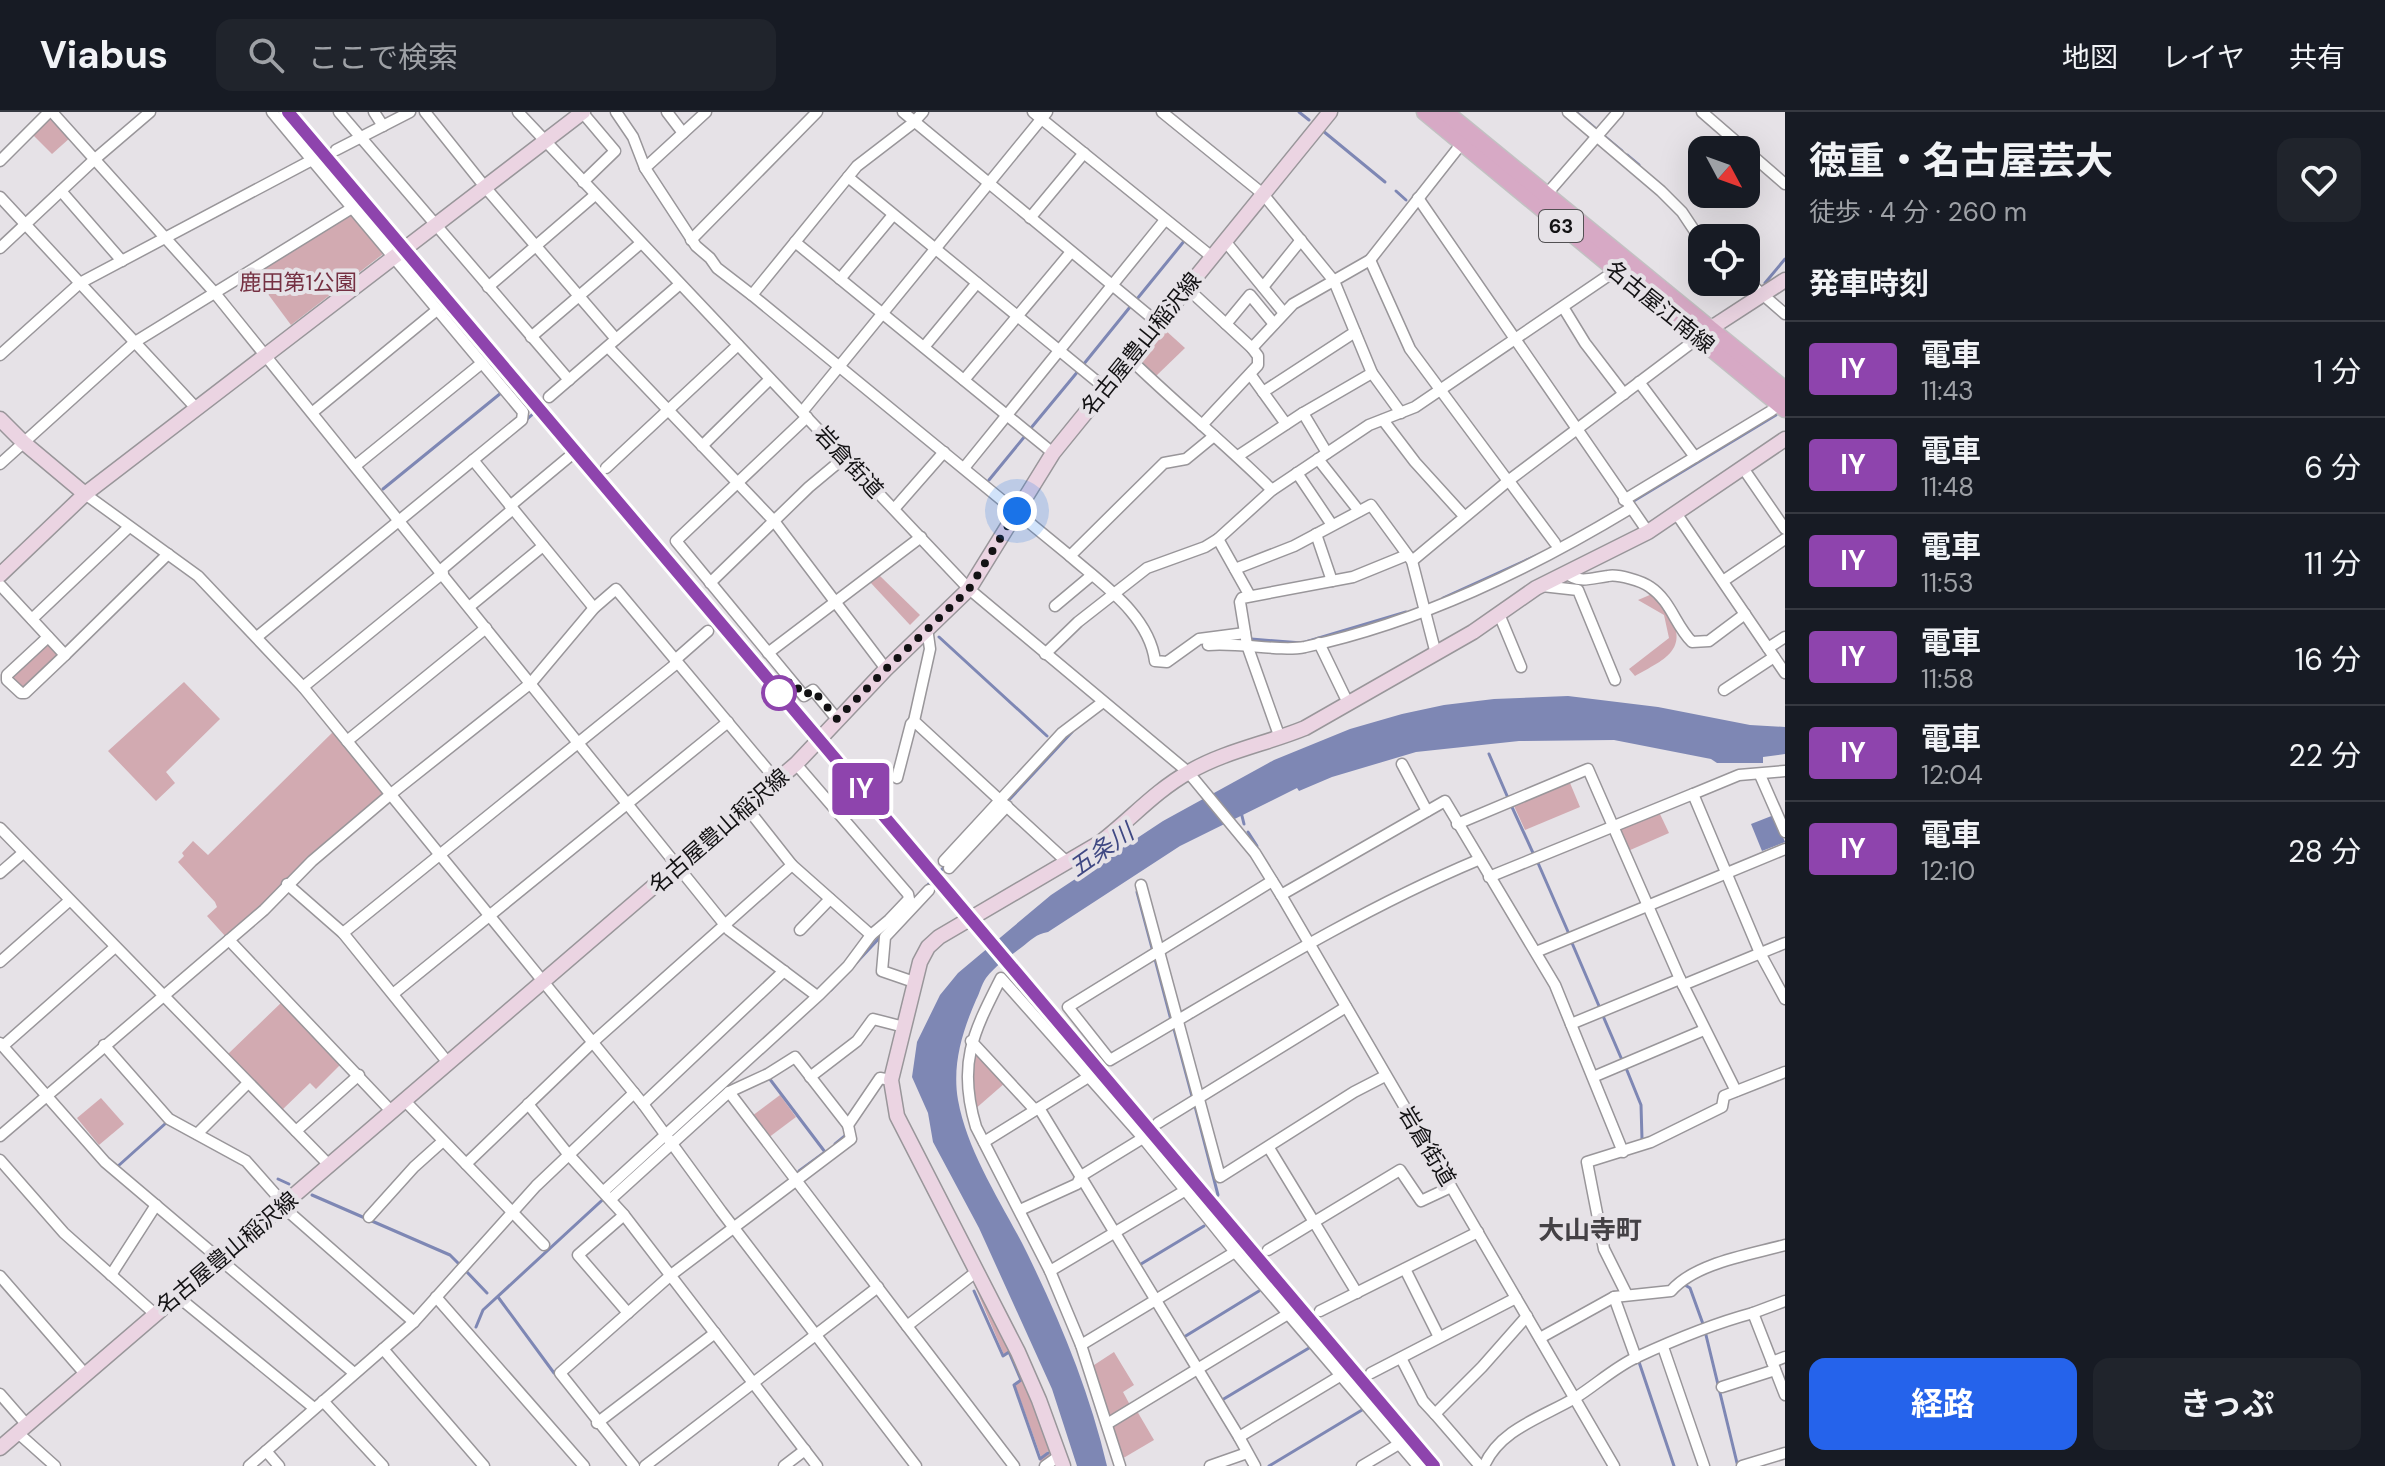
<!DOCTYPE html>
<html lang="ja">
<meta charset="utf-8">
<style>
:root{--surface:#171b24;--page:#20242c;--text:#f1f3f6;--muted:#9ea1a6;--line:#363941;--accent:#2563eb}
body{margin:0;font-family:"DM Sans","Noto Sans JP",sans-serif;background:var(--page);color:var(--text);height:100vh;display:flex;flex-direction:column;font-size:30px;white-space:nowrap}
*{box-sizing:border-box;margin:0}
p{font-size:26px;color:var(--muted)}
.icon{flex:none;width:44px;height:44px;fill:none;stroke:currentColor;stroke-width:2;stroke-linecap:round;stroke-linejoin:round}
.map{position:relative;flex:1;overflow:hidden}
.drawer{display:flex;flex-direction:column;background:var(--surface);width:600px}
.drawer>*{flex:none}
.badge{padding:0 16px;border-radius:6px;font-size:28px;line-height:52px}
.needle{width:52px;rotate:131deg}
.buttons{position:absolute;left:1688px;top:24px;display:grid;gap:16px}
.buttons a{display:grid;place-items:center;width:72px;height:72px;border-radius:16px;background:var(--surface);box-shadow:0 8px 32px #0002;font-size:40px}
.you{position:absolute;width:40px;height:40px;margin:-20px;border:6px solid #fff;border-radius:50%;background:#1a73e8;box-shadow:0 0 0 12px #1a73e833}
.map>.badge{position:absolute;translate:-50% -50%;box-shadow:0 0 0 4px #fff}
h2{padding:0 24px;font-size:30px;line-height:72px}
.round{display:grid;place-items:center;flex:none;width:84px;height:84px;border-radius:16px;background:var(--page)}
.overview{display:flex;align-items:center;justify-content:space-between;height:136px;padding:0 24px}
h1{font-size:38px;font-weight:700;line-height:60px}
.cta{display:flex;gap:16px;margin-top:auto;padding:16px 24px}
.cta a{flex:1;height:92px;border-radius:16px;background:var(--accent);color:#fff;font-size:32px;font-weight:700;line-height:92px;text-align:center}
.cta a+a{background:var(--page);color:var(--text)}
ul{padding:0;list-style:none}
li{display:flex;align-items:center;gap:24px;height:96px;padding:0 24px;border-top:2px solid var(--line)}
li div{flex:1}
li b{display:block;font-size:30px}
li em{font-style:normal}
li .badge{min-width:88px;font-weight:700;text-align:center}
header{display:flex;align-items:center;gap:48px;box-sizing:border-box;height:112px;padding:0 40px;background:var(--surface);border-bottom:2px solid var(--line)}
header strong{font-size:38px}
nav{display:flex;gap:44px;margin-inline-start:auto;font-size:28px}
.search{width:560px;height:72px;background:var(--page);display:flex;align-items:center;gap:20px;box-sizing:border-box;padding:0 28px;border-radius:16px;color:var(--muted);font-size:30px}
main{display:flex;flex:1;min-height:0}
.map>svg:first-child{display:block}
.green{fill:#d2aab1}
.water{fill:#7e87b4}
.lines{fill:none;stroke-linecap:round;stroke-linejoin:round}
.stream{stroke:#7e87b4;stroke-width:3}
.street-casing{stroke:#99969a;stroke-width:13}
.secondary-casing{stroke:#99969a;stroke-width:17}
.primary-casing{stroke:#c2c1c2;stroke-width:19}
.street{stroke:#fff;stroke-width:10}
.secondary{stroke:#ebd4e2;stroke-width:14}
.primary{stroke:#d7a9c5;stroke-width:16}
.rail{stroke:#59575a;stroke-width:3;stroke-dasharray:4 8;stroke-linecap:butt}
.line-casing{stroke:#fff;stroke-width:18}
.line{stroke:#8e44ad;stroke-width:12}
.walk{stroke:#131214;stroke-width:8;stroke-dasharray:0 14.4}
.stop-dot{fill:#fff;stroke:#8e44ad;stroke-width:4}
.labels{text-anchor:middle;dominant-baseline:central;stroke-width:8;stroke-linejoin:round;paint-order:stroke}
.shield{fill:#e6e2e7;stroke:#525053;stroke-width:2}
.shield-label{font-size:20px;font-weight:bold;fill:#131214}
.park-label{font-size:22px;fill:#753042;stroke:#e6e2e7}
.street-label{font-size:22px;fill:#131214;stroke:#e6e2e7}
.water-label{font-size:24px;font-style:italic;fill:#3f4883;stroke:#e6e2e7}
.quarter-label{font-size:26px;font-weight:bold;fill:#444145;stroke:#e6e2e7}
</style>
<header>
<strong>Viabus</strong>
<div class="search"><svg class="icon" aria-label="search" viewBox="0 0 24 24"><circle cx="10" cy="10" r="6"/><path d="M15 15l6 6"/></svg>ここで検索</div>
<nav><a>地図</a><a>レイヤ</a><a>共有</a></nav>
</header>
<main>
<div class="map">
<svg width="1785" height="1354" viewBox="0 0 1785 1354">
<rect width="100%" height="100%" fill="#e6e2e7"/>
<g class="green">
<polygon points="48,6 52,6 71,25 52,42 32,22"/>
<polygon points="350,102 353,103 383,139 383,142 291,213 253,162"/>
<polygon points="1164,217 1185,236 1156,264 1140,248"/>
<polygon points="879,463 920,503 910,513 870,470"/>
<path d="M1652,482C1662,490 1666,497 1672,508C1688,540 1659,550 1635,564L1629,557L1669,526L1664,503L1638,488Z"/>
<polygon points="45,532 50,532 57,540 57,544 23,577 11,567 11,563"/>
<polygon points="184,570 220,607 166,660 175,671 156,689 108,639"/>
<polygon points="334,619 384,679 384,682 226,825 207,804 217,795 215,790 178,750 184,744 182,741 193,729 208,743"/>
<polygon points="1570,671 1580,695 1525,718 1514,694"/>
<polygon points="1659,700 1669,721 1628,739 1620,720 1622,715"/>
<polygon points="283,889 343,950 316,977 310,971 282,998 228,942"/>
<polygon points="973,936 1005,971 974,998 971,985"/>
<polygon points="780,983 796,1005 768,1026 752,1004"/>
<polygon points="101,986 124,1012 99,1033 77,1006"/>
<polygon points="974,1172 978,1173 1015,1243 1053,1340 1041,1351 1040,1348 1049,1341 1048,1339 1041,1345 1015,1273 1022,1268 1009,1239 1004,1243"/>
<polygon points="1114,1240 1134,1273 1123,1280 1130,1293 1108,1306 1091,1255"/>
<polygon points="1137,1299 1154,1328 1120,1348 1110,1315"/>
</g>
<g class="water">
<path d="M1568,584L1658,595L1750,613L1785,615V642L1763,645V651H1717L1711,647L1614,628L1519,629L1416,640L1332,665L1299,679L1297,676L1180,734L1048,820C1036,822 1031,828 1022,835C1009,845 996,853 986,866C981,873 980,881 976,888C962,920 952,953 958,988C968,1043 1004,1094 1028,1143C1061,1211 1090,1281 1107,1354H1077L1052,1277L979,1116L933,1030L928,1001L912,965L917,930L940,883L958,861L1051,783L1163,709L1274,648L1350,617L1402,602L1444,593L1494,587Z"/>
<polygon points="1774,703 1785,730 1762,739 1751,712"/>
</g>
<g class="lines">
<g class="stream">
<polyline points="279,0 392,134"/>
<polyline points="1299,0 1309,8"/>
<polyline points="1576,0 1596,17"/>
<polyline points="1323,19 1385,70"/>
<polyline points="1604,24 1622,39"/>
<polyline points="1627,43 1639,53"/>
<polyline points="1396,79 1406,88"/>
<polyline points="404,147 534,301 525,309"/>
<polyline points="1765,171 1785,147"/>
<polyline points="1137,187 1185,128"/>
<polyline points="1083,253 1130,195"/>
<polyline points="1031,316 1079,258"/>
<polyline points="989,368 1025,324"/>
<polyline points="383,377 501,281"/>
<polyline points="1632,390 1776,303"/>
<polyline points="1443,486 1542,441"/>
<polyline points="939,525 1047,624"/>
<polyline points="1251,527 1302,531 1406,500"/>
<polyline points="1489,642 1508,686"/>
<polyline points="1008,689 1072,620"/>
<polyline points="1512,695 1534,743"/>
<polyline points="1241,700 1244,712"/>
<polyline points="1248,720 1257,734"/>
<polyline points="1538,751 1569,822"/>
<polyline points="926,775 945,754"/>
<polyline points="1137,780 1152,836"/>
<polyline points="1572,831 1599,894"/>
<polyline points="1155,847 1171,908"/>
<polyline points="831,878 883,822"/>
<polyline points="1603,904 1622,948"/>
<polyline points="1174,917 1192,984"/>
<polyline points="1626,956 1641,993 1642,1027"/>
<polyline points="769,966 825,1040 799,1059"/>
<polyline points="1195,994 1218,1083 1208,1094 1207,1099"/>
<polyline points="835,1032 846,1023"/>
<polyline points="115,1053 117,1055 166,1011"/>
<polyline points="278,1067 289,1072"/>
<polyline points="312,1083 450,1143 460,1153"/>
<polyline points="1232,1129 1310,1220"/>
<polyline points="1141,1152 1204,1114"/>
<polyline points="465,1158 487,1181"/>
<polyline points="1685,1173 1690,1176 1703,1212"/>
<polyline points="974,1179 1003,1244 1009,1240 1021,1268 1014,1273 1040,1347 1048,1341"/>
<polyline points="498,1185 554,1261"/>
<polyline points="476,1215 483,1198 649,1045"/>
<polyline points="1705,1219 1737,1351"/>
<polyline points="1184,1225 1259,1179"/>
<polyline points="1639,1250 1674,1354"/>
<polyline points="1222,1288 1309,1236"/>
<polyline points="1269,1354 1362,1298"/>
</g>
<g class="street-casing">
<g id="street">
<polyline points="52,0 214,180 729,818 817,884"/>
<polyline points="272,0 312,48"/>
<polyline points="339,0 569,268"/>
<polyline points="374,0 383,14"/>
<polyline points="425,0 485,75 616,227"/>
<polyline points="518,0 969,477 1188,660 1255,741 1281,783 1614,1354"/>
<polyline points="582,0 615,39 583,70"/>
<polyline points="616,0 633,25 645,56"/>
<polyline points="667,0 683,21"/>
<polyline points="706,0 645,56 696,134 710,146 717,156 752,183 857,54 913,11 923,0"/>
<polyline points="903,0 1158,211"/>
<polyline points="1033,0 1212,145"/>
<polyline points="1162,0 1263,82 1334,169 1372,261 1401,301"/>
<polyline points="1568,0 1661,79 1682,100 1702,130"/>
<polyline points="1702,0 1785,72"/>
<polyline points="336,38 410,0"/>
<polyline points="0,49 49,0"/>
<polyline points="848,65 1105,276"/>
<polyline points="61,79 122,149"/>
<polyline points="1546,83 1618,0"/>
<polyline points="0,85 196,296"/>
<polyline points="1418,86 1648,420"/>
<polyline points="1030,106 1084,41"/>
<polyline points="691,128 817,0"/>
<polyline points="1225,129 1284,201"/>
<polyline points="795,130 1053,341"/>
<polyline points="0,136 95,47 150,0"/>
<polyline points="1370,148 1410,237 1508,369"/>
<polyline points="840,167 893,103"/>
<polyline points="1746,168 1785,202"/>
<polyline points="488,175 595,83"/>
<polyline points="1263,175 1301,128"/>
<polyline points="1187,176 1252,236 1293,192 1370,148 1462,31"/>
<polyline points="752,183 1070,444 1164,351 1186,347 1214,324"/>
<polyline points="1563,195 1585,231 1624,282"/>
<polyline points="1226,212 1250,183 1274,212"/>
<polyline points="531,225 641,131"/>
<polyline points="608,235 774,409 886,557"/>
<polyline points="924,235 977,171"/>
<polyline points="0,243 80,171 312,48 523,300 522,308 257,525"/>
<path d="M1129,246C1176,292 1226,332 1272,378"/>
<polyline points="1250,262 1286,312"/>
<polyline points="964,268 1071,140"/>
<polyline points="1639,270 1695,345"/>
<polyline points="1263,280 1355,220"/>
<polyline points="549,285 680,172"/>
<polyline points="313,300 437,198"/>
<polyline points="802,300 1047,0"/>
<polyline points="1303,301 1327,341"/>
<polyline points="807,305 676,429 804,584 813,578 837,607"/>
<polyline points="1383,308 1415,350 1464,404"/>
<polyline points="1202,313 1258,253 1258,244 1252,236"/>
<polyline points="702,334 770,267"/>
<polyline points="1238,344 1303,301 1372,261"/>
<polyline points="1318,347 1359,399"/>
<polyline points="473,348 594,496"/>
<polyline points="0,352 135,230 352,96"/>
<polyline points="355,354 482,251"/>
<polyline points="606,356 738,233"/>
<polyline points="964,356 1165,108"/>
<polyline points="1743,356 1785,417"/>
<polyline points="1297,361 1332,413"/>
<polyline points="1509,369 1555,431"/>
<polyline points="85,382 198,464 303,575 643,992 721,1099 916,1354"/>
<polyline points="1624,388 1771,299 1779,292"/>
<polyline points="510,394 570,344"/>
<polyline points="894,397 944,340"/>
<polyline points="1676,401 1785,561"/>
<polyline points="1316,422 1332,469"/>
<polyline points="1218,427 1250,484"/>
<path d="M1070,444C1102,472 1149,503 1155,549L1167,550L1199,527L1245,521"/>
<polyline points="1412,449 1508,369 1698,226"/>
<polyline points="1235,457 1294,434 1371,393 1412,449 1436,542"/>
<polyline points="441,458 513,397"/>
<path d="M1566,461C1580,472 1591,466 1608,464C1618,462 1642,469 1650,475C1671,489 1675,513 1692,530L1709,529L1745,502"/>
<polyline points="1723,469 1785,427"/>
<polyline points="710,471 809,375 845,345"/>
<polyline points="0,473 65,543 168,442"/>
<polyline points="1542,474 1578,478 1615,568"/>
<polyline points="1055,494 1092,463"/>
<polyline points="469,495 543,434"/>
<polyline points="1499,502 1521,555"/>
<polyline points="32,507 129,415"/>
<polyline points="927,516 930,537 914,609 1067,750"/>
<polyline points="48,525 7,563 7,568 21,581 25,581 65,543"/>
<polyline points="1319,531 1348,591"/>
<path d="M1208,533C1239,530 1279,540 1305,535C1421,510 1530,457 1631,396"/>
<polyline points="1768,536 1785,525"/>
<polyline points="768,541 921,425"/>
<polyline points="1045,542 1078,510 1147,456 1205,435 1218,427 1272,378 1369,313 1415,295 1615,159"/>
<polyline points="675,548 708,519"/>
<polyline points="303,575 443,461"/>
<polyline points="1724,578 1774,545"/>
<polyline points="1280,626 1247,533 1240,490 1242,486 1353,465 1407,443"/>
<polyline points="347,629 486,516"/>
<polyline points="1402,652 1427,699"/>
<polyline points="1760,663 1785,720"/>
<polyline points="897,666 911,612 914,609"/>
<polyline points="1693,682 1739,663 1785,659"/>
<polyline points="1457,712 1588,657 1680,867 1736,979"/>
<polyline points="0,716 330,1054"/>
<polyline points="944,749 1062,621 1103,590"/>
<polyline points="792,753 871,823"/>
<polyline points="949,756 1007,694"/>
<polyline points="0,761 23,741"/>
<polyline points="1489,765 1693,682 1760,841 1785,887"/>
<path d="M1272,769L1068,895L1110,948C1231,878 1349,802 1478,748"/>
<polyline points="287,772 343,821 449,952"/>
<polyline points="1141,773 1220,1065 1354,980 1385,964"/>
<polyline points="1281,783 1445,689 1555,873 1623,1040"/>
<polyline points="800,818 830,787"/>
<polyline points="343,821 677,551"/>
<polyline points="229,828 392,1000"/>
<polyline points="1536,840 1785,737"/>
<polyline points="0,850 69,789"/>
<polyline points="914,870 882,859 885,825 929,778"/>
<polyline points="1683,873 1785,831"/>
<polyline points="393,882 728,610"/>
<polyline points="1571,912 1680,867"/>
<polyline points="971,929 1035,998"/>
<polyline points="0,931 105,1050 354,1261"/>
<polyline points="104,933 169,1007 246,1049 284,1092"/>
<polyline points="3,934 114,836"/>
<polyline points="810,965 857,929 873,907 904,915"/>
<polyline points="1593,965 1704,918"/>
<polyline points="729,980 907,1214 976,1160"/>
<polyline points="405,989 466,1052 593,930 792,753 747,696"/>
<polyline points="528,992 568,1042 624,1103 817,1354"/>
<polyline points="643,992 784,859"/>
<polyline points="1039,996 1239,1325 1255,1354"/>
<polyline points="1158,1011 1346,895"/>
<polyline points="296,1019 359,963"/>
<polyline points="197,1022 248,971"/>
<polyline points="0,1024 264,798 312,749 391,682 531,571 594,496 616,477 777,669"/>
<polyline points="984,1030 1090,964"/>
<polyline points="1269,1036 1314,1110 1400,1058 1421,1089 1451,1075"/>
<polyline points="0,1048 64,1121 155,1202"/>
<polyline points="466,1052 544,1133"/>
<polyline points="604,1079 820,882 848,854 871,823 889,808 909,787 908,782 796,652"/>
<polyline points="611,1087 729,980 768,962 795,945 848,1013"/>
<polyline points="282,1094 414,1210"/>
<polyline points="1020,1098 1077,1072 1081,1064 1143,1026"/>
<polyline points="624,1103 578,1143 628,1201"/>
<polyline points="369,1105 414,1055 443,1029"/>
<polyline points="1268,1138 1314,1110 1357,1181"/>
<polyline points="1405,1157 1439,1225"/>
<polyline points="1050,1159 1186,1078"/>
<polyline points="111,1163 156,1093"/>
<polyline points="0,1164 86,1263"/>
<polyline points="1627,1183 1604,1137 1587,1050 1651,1030 1722,995 1724,984 1785,960"/>
<polyline points="177,1184 314,1296"/>
<polyline points="436,1185 584,1354"/>
<polyline points="1614,1185 1636,1246"/>
<polyline points="1320,1199 1478,1120"/>
<polyline points="1753,1201 1785,1189"/>
<polyline points="907,1214 1014,1354"/>
<path d="M1540,1226L1614,1185L1671,1179C1695,1151 1749,1143 1785,1133"/>
<polyline points="1081,1233 1235,1140"/>
<polyline points="1663,1235 1704,1354"/>
<polyline points="383,1237 484,1354"/>
<polyline points="1401,1246 1423,1289 1435,1302"/>
<polyline points="1772,1250 1785,1245"/>
<polyline points="1371,1261 1516,1186"/>
<polyline points="1722,1275 1775,1258"/>
<polyline points="0,1282 27,1313"/>
<polyline points="323,1289 383,1354"/>
<polyline points="597,1311 715,1221"/>
<polyline points="1107,1312 1288,1202"/>
<polyline points="18,1321 55,1354"/>
<polyline points="1239,1325 1340,1264"/>
<polyline points="266,1339 279,1354"/>
<polyline points="249,1354 414,1210 536,1074 634,981"/>
<polyline points="634,1354 560,1261 671,1163 851,1027 848,1013 880,966 891,968"/>
<polyline points="645,1354 878,1175"/>
<polyline points="784,1354 805,1338"/>
<polyline points="1045,1354 1059,1344"/>
<path d="M1120,1354L1081,1233L1050,1159L976,1015C957,952 973,921 1001,866L1143,1026L1235,1140L1418,1354"/>
<polyline points="1210,1354 1247,1341"/>
<polyline points="1362,1354 1399,1332"/>
<polyline points="1480,1354 1435,1302 1482,1255 1527,1204"/>
<path d="M1484,1354C1500,1317 1543,1305 1575,1286C1596,1273 1615,1255 1637,1245C1676,1227 1712,1212 1753,1201L1785,1283"/>
<polyline points="1742,1354 1785,1341"/>
</g>
</g>
<g class="secondary-casing">
<g id="secondary">
<polyline points="1702,222 1785,168"/>
<polyline points="0,307 23,330 85,382"/>
<polyline points="0,463 85,382 583,0"/>
<polyline points="0,1336 796,652 886,557 969,477 1053,341 1330,0"/>
<path d="M1063,1354L1039,1288L1018,1240L897,1004L891,968L920,850L928,835L939,825L1101,730C1131,707 1155,679 1189,660C1225,639 1266,632 1305,616L1473,520L1536,476L1648,420L1785,327"/>
</g>
</g>
<g class="primary-casing">
<g id="primary">
<polyline points="1425,0 1785,297"/>
<polyline points="1445,0 1785,278"/>
</g>
</g>
<use href="#street" class="street"/>
<use href="#secondary" class="secondary"/>
<use href="#primary" class="primary"/>
<polyline class="rail" points="293,0 1440,1354"/>
</g>
<g class="lines">
<g class="line-casing">
<polyline id="line" points="288,0 1434,1354"/>
</g>
<use href="#line" class="line"/>
<polyline class="walk" points="779,581 791,568 804,584 813,578 837,607 886,557 969,477 1017,399"/>
</g>
<circle class="stop-dot" cx="779" cy="581" r="16"/>
<g class="labels">
<rect class="shield" x="1539" y="98" width="44" height="32" rx="6"/>
<g class="shield-label">
<text x="1561" y="114">63</text>
</g>
<g class="park-label">
<text x="298" y="170">鹿田第1公園</text>
</g>
<g class="street-label">
<text transform="translate(1660 195) rotate(39)">名古屋江南線</text>
<text transform="translate(1141 232) rotate(-51)">名古屋豊山稲沢線</text>
<text transform="translate(849 350) rotate(47)">岩倉街道</text>
<text transform="translate(719 719) rotate(-41)">名古屋豊山稲沢線</text>
<text transform="translate(1427 1034) rotate(59)">岩倉街道</text>
<text transform="translate(227 1141) rotate(-40)">名古屋豊山稲沢線</text>
</g>
<g class="water-label">
<text transform="translate(1101 738) rotate(-35)">五条川</text>
</g>
<g class="quarter-label">
<text x="1590" y="1118">大山寺町</text>
</g>
</g>
</svg>
<div class="buttons">
<a><svg class="needle" viewBox="-14 -14 28 28"><path d="M0-13l5 13h-10z" fill="#e53935"/><path d="M0 13l5-13h-10z" fill="#9ea1a6"/></svg></a>
<a><svg class="icon" aria-label="locate" viewBox="0 0 24 24"><circle cx="12" cy="12" r="6"/><path d="M12 2v4M12 18v4M2 12h4M18 12h4"/></svg></a>
</div>
<div class="you" style="left:1017px;top:399px"></div>
<b class="badge" style="left:861px;top:677px;background:#8e44ad;color:#fff">IY</b>
</div>
<section class="drawer">
<div class="overview"><div><h1>徳重・名古屋芸大</h1><p>徒歩 · 4 分 · 260 m</p></div><a class="round"><svg class="icon" aria-label="heart" viewBox="0 0 24 24"><path d="M12 20l-8-8c-3-5 5-10 8-4 3-6 11-1 8 4z"/></svg></a></div>
<h2>発車時刻</h2>
<ul>
<li><span class="badge" style="background:#8e44ad;color:#fff">IY</span><div><b>電車</b><p>11:43</p></div><em>1 分</em></li>
<li><span class="badge" style="background:#8e44ad;color:#fff">IY</span><div><b>電車</b><p>11:48</p></div><em>6 分</em></li>
<li><span class="badge" style="background:#8e44ad;color:#fff">IY</span><div><b>電車</b><p>11:53</p></div><em>11 分</em></li>
<li><span class="badge" style="background:#8e44ad;color:#fff">IY</span><div><b>電車</b><p>11:58</p></div><em>16 分</em></li>
<li><span class="badge" style="background:#8e44ad;color:#fff">IY</span><div><b>電車</b><p>12:04</p></div><em>22 分</em></li>
<li><span class="badge" style="background:#8e44ad;color:#fff">IY</span><div><b>電車</b><p>12:10</p></div><em>28 分</em></li>
</ul>
<div class="cta"><a>経路</a><a>きっぷ</a></div>
</section>
</main>
